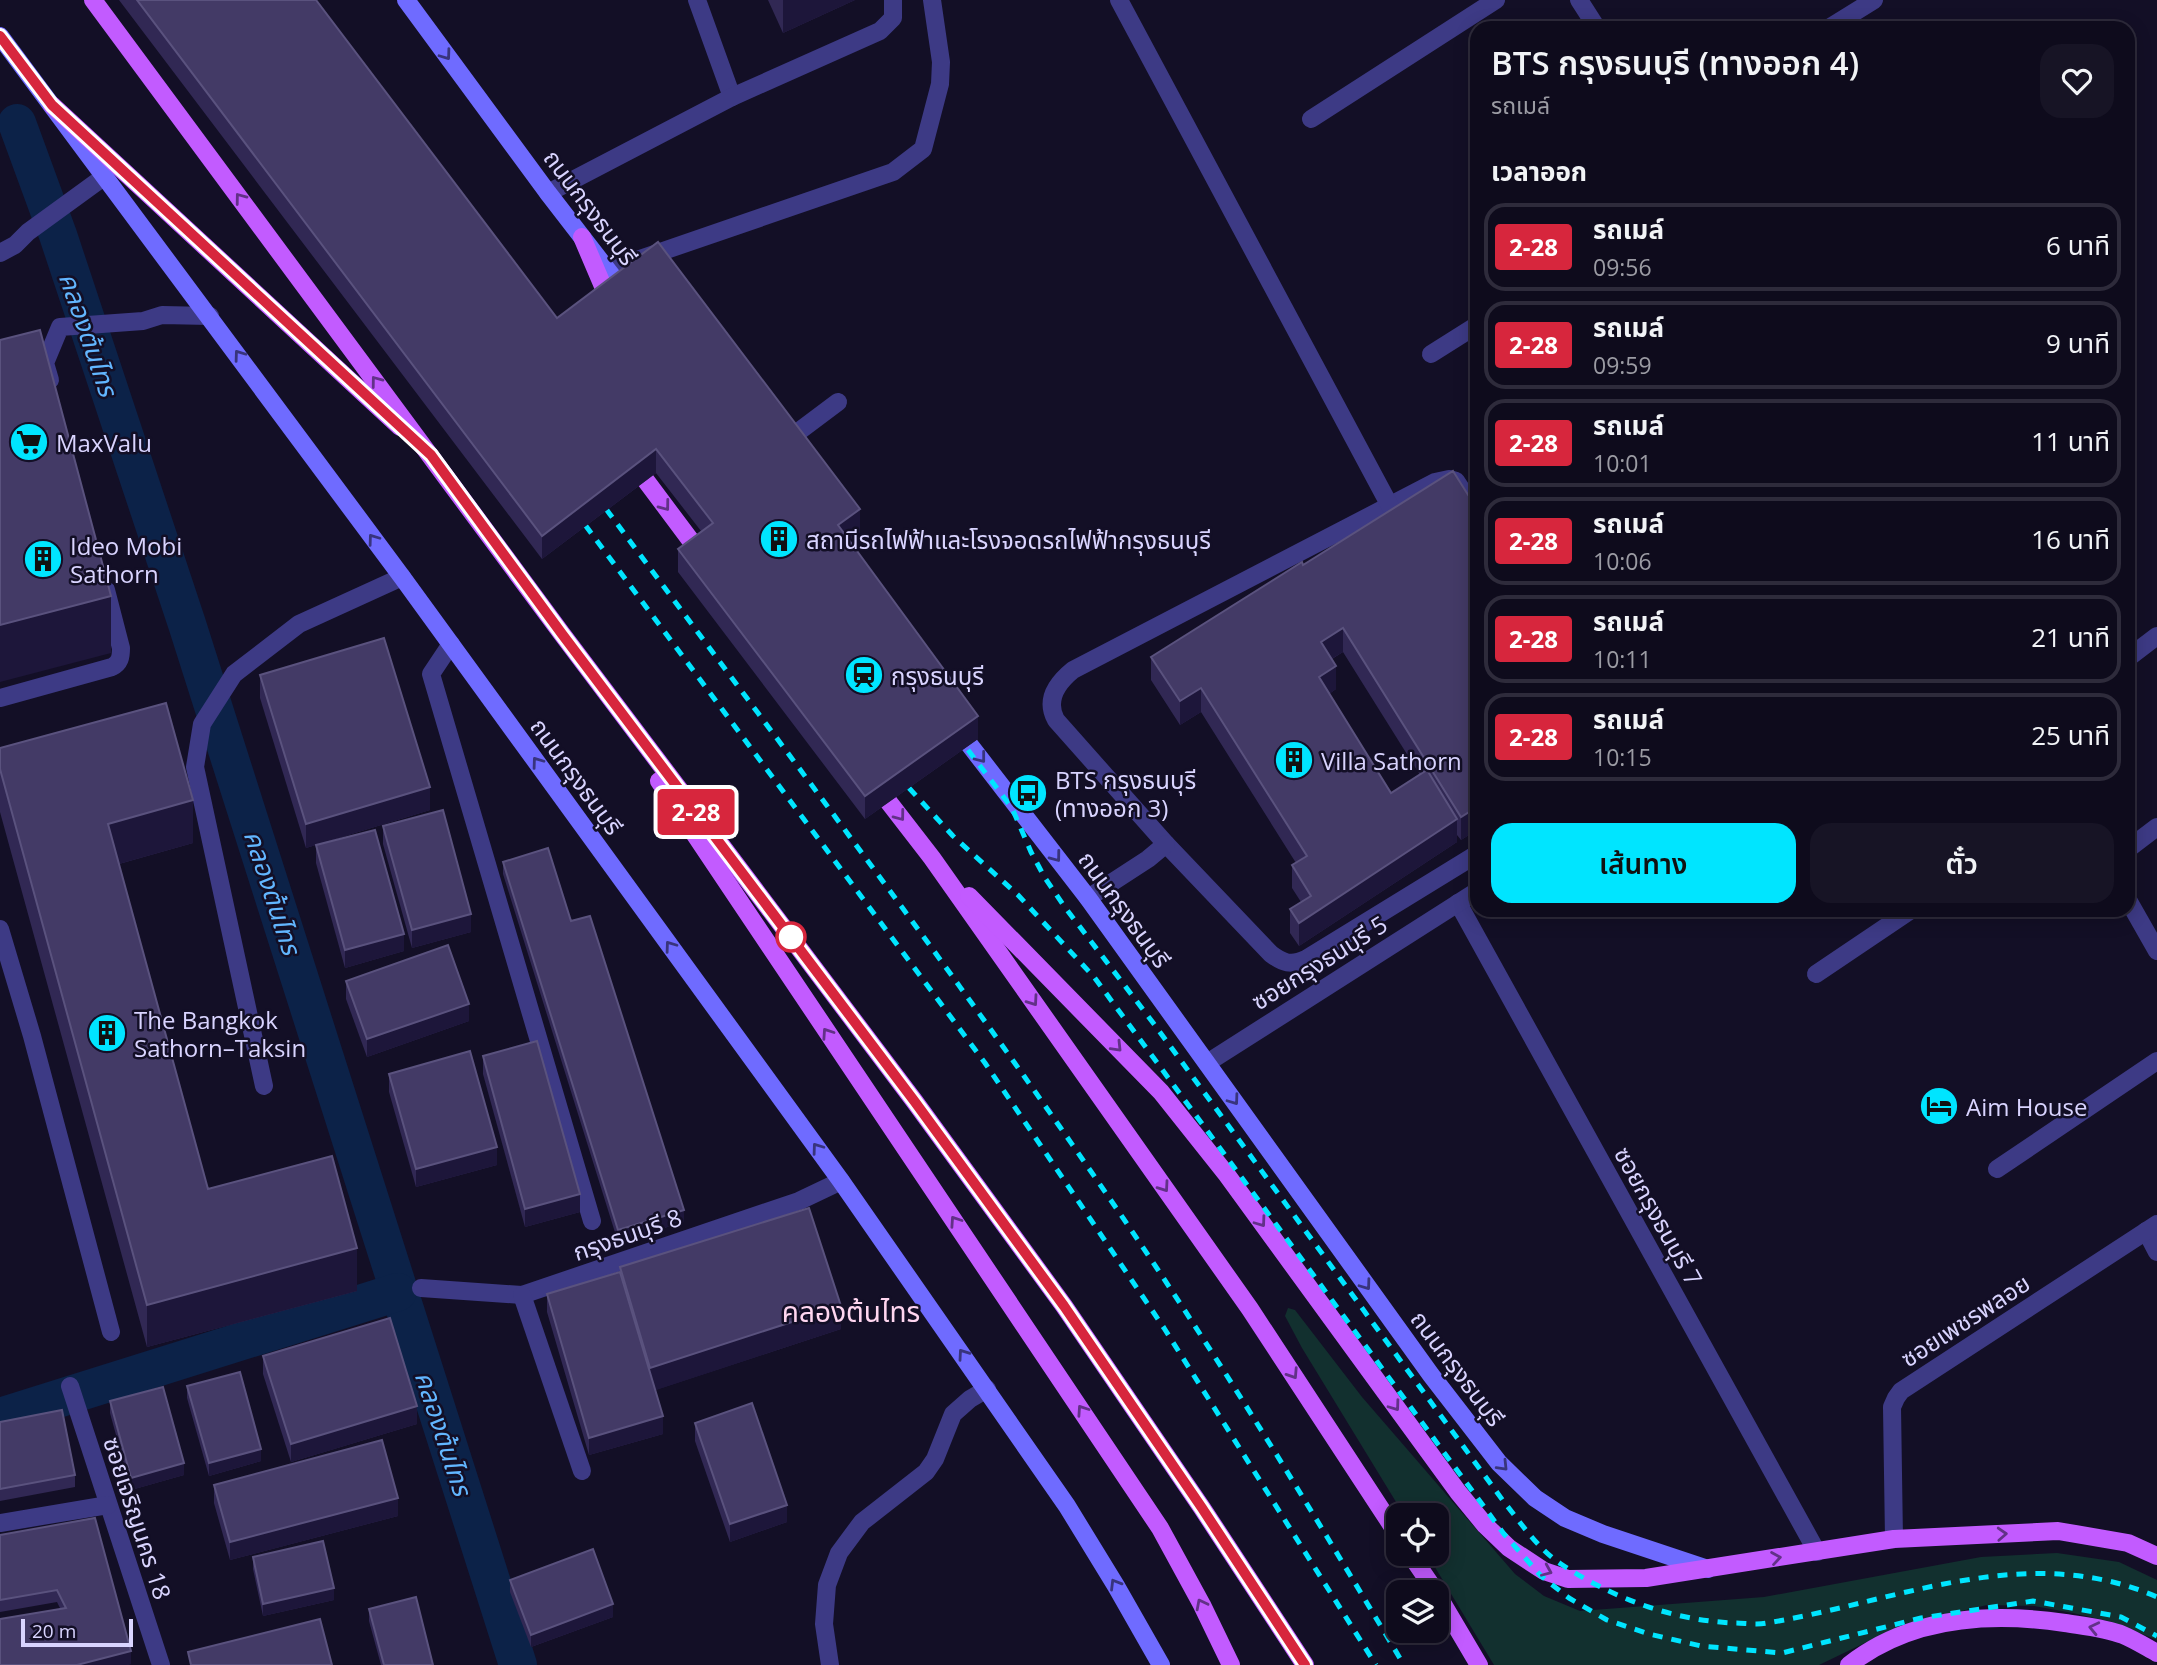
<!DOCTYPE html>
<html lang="th">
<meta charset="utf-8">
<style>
:root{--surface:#0e0b1c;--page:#171425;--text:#f1f3f6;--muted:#9b9ba3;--line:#2e2b3b;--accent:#00e5ff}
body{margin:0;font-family:"Open Sans","Noto Sans Thai",sans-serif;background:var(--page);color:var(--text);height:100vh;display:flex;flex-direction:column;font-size:26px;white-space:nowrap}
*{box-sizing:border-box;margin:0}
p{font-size:23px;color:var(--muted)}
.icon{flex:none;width:38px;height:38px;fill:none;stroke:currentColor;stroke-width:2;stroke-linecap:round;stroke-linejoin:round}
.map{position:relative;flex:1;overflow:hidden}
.sheet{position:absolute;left:1470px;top:21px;width:665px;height:896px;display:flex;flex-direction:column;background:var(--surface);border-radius:21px;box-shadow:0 4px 18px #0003,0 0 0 2px var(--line)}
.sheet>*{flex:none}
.badge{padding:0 14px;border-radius:5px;font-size:24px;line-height:46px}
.buttons{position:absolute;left:1386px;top:1503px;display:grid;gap:14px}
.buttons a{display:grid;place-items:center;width:63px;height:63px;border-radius:14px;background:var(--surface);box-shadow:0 4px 18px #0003,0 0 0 2px var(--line);font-size:35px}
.scale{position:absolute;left:21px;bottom:18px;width:112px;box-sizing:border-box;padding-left:7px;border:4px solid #d9d4ff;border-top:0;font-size:19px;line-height:24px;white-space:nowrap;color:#d9d4ff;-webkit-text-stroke:5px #130f26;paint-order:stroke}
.map>.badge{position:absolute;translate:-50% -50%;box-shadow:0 0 0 4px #fff}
h2{padding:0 21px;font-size:26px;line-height:63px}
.round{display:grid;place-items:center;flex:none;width:74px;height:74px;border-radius:21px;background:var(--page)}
.headline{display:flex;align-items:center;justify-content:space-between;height:119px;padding:0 21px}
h1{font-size:33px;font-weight:600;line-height:52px}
.cta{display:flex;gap:14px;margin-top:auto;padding:14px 21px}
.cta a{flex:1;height:80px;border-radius:21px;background:var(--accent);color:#111;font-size:28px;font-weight:600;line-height:80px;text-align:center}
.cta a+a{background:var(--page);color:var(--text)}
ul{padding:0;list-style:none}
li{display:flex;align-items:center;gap:21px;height:88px;margin:0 14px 10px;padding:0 7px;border:4px solid var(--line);border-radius:21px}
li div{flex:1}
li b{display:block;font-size:26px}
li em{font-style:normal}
li .badge{min-width:77px;font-weight:700;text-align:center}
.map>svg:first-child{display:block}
.green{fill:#12302f}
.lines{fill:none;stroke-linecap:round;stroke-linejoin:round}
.canal{stroke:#0c2248;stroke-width:38}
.service{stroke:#3d3a85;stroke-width:18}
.minor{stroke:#3d3a85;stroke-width:18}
.secondary{stroke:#6f6bff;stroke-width:18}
.primary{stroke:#c25bff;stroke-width:18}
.rail{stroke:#00e5ff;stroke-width:5;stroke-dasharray:10 9;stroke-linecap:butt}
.wall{fill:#312854;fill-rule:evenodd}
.shaded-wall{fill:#1d163a}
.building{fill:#433a66;stroke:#5a527e;stroke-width:2}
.oneway{stroke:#38347d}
.oneway2{stroke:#623188}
.line-casing{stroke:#fff;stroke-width:16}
.line{stroke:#d7263d;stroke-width:10}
.stop-dot{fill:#fff;stroke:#d7263d;stroke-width:3.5}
.labels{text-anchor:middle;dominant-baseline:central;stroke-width:5;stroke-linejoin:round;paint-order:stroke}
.street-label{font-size:24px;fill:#d9d4ff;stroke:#130f26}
.poi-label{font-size:24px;fill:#d9d4ff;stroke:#130f26;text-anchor:start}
.water-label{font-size:26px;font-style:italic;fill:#62b6ff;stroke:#130f26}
.quarter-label{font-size:28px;fill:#ffd6f0;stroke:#130f26}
</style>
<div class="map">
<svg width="2157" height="1665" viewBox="0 0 2157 1665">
<rect width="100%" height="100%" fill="#130f26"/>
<polygon class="green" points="1288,1308 1295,1310 1362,1397 1515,1574 1544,1596 1580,1611 1764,1597 1981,1557 2057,1553 2119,1562 2157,1580 2157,1640 2112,1622 2073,1613 2034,1606 1987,1605 1902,1625 1819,1665 1494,1665 1427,1554 1437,1554 1437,1516 1404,1515 1302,1348 1285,1316"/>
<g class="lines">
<g class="canal">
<polyline points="17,123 58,235 187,624 518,1665"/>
<polyline points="0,1417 398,1292"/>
</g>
<g class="service">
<polyline points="697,0 732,97"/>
<polyline points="548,193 732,97 880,31 893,18 893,0"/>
<polyline points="0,253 15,245 28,232 105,176"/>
<polyline points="50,380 45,363 60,327 143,321 162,315 210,316"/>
<polyline points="782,444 838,402"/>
<path d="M1477,513L1456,481L1449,479L1435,482L1073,670C1057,683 1045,700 1056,720L1166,844L1271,954C1283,963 1291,966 1306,959L1477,854"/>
<polyline points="451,644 431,674 592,1221"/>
<path d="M0,698L112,667C120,663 121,657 121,648L106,590"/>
<polyline points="1088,898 1148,859 1166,844"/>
<polyline points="0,929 32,1036 111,1332"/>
<polyline points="264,1086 195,767 202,724 234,674 299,624 402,577"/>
<polyline points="1997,1169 2157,1061"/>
</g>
<g class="minor">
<polyline points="1119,0 1390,506"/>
<polyline points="1579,0 1597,28"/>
<polyline points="1829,28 1874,0"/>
<polyline points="1311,119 1496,0"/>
<polyline points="608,270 893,172 923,149 940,84 941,62 932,0"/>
<polyline points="1431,354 1477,325"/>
<polyline points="2128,658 2157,636"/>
<polyline points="2128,849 2157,827"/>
<polyline points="2128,900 2157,951"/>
<polyline points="1458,903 1817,1552"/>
<polyline points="1816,974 1911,910"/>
<polyline points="1207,1063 1477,891"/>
<polyline points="2146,1231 2157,1252"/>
<polyline points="421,1288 522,1295 799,1201 841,1181"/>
<polyline points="522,1295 582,1471"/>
<polyline points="70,1386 161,1665"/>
<polyline points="0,1523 108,1505"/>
<polyline points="1894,1539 1892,1407 1896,1398 1901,1391 2157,1224"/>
<polyline points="830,1665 824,1624 827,1585 839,1553 862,1522 926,1472 935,1459 953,1414 970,1399 987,1389"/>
</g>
<g class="secondary">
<polyline points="406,0 548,193 626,294"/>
<polyline points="0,36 402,577 841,1181 1067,1506 1116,1586 1161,1665"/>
<polyline points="955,726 1088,898 1431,1375 1499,1463 1535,1498 1565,1518 1603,1534 1708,1569"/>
</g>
<g class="primary">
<polyline points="93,0 562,634 915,1102 1064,1306 1202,1508 1305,1665"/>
<polyline points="52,105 400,427"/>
<polyline points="582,237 611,305"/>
<polyline points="632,462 703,557"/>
<polyline points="659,781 1160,1528 1202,1605 1231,1665"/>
<polyline points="874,783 932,858 1250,1309 1398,1535"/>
<polyline points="969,896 1161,1092 1227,1175 1458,1492 1485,1525 1509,1548 1544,1571 1568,1579 1646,1578 1894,1539 2058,1531 2128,1543 2157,1556"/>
<polyline points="1410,1554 1436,1592"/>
<polyline points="1437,1594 1479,1665"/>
<path d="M1849,1665C1910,1617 1991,1612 2065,1623C2084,1626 2106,1628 2123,1635C2135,1640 2146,1647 2157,1653"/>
</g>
<g class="rail">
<path d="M595,494C768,728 945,959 1110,1199C1214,1350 1310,1507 1404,1665"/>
<polyline points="574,510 985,1063 1164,1328 1376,1665"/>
<path d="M968,750L1012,808L1031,852L1045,878L1064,906L1154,1024L1504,1502C1521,1523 1538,1549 1561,1564C1612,1598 1674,1621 1735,1623C1745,1623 1757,1625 1767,1623C1897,1602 2026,1540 2157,1597"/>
<polyline points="909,788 953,836 1018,895 1094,977 1504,1534 1541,1576 1569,1598 1607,1620 1649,1634 1701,1646 1782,1653 1921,1618 2033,1601 2121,1617 2157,1636"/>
</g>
</g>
<g class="wall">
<polygon points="119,0 316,0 557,318 860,532 849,540 978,739 865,819 678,572 678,549 701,531 656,473 542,559"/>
<polygon points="768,0 855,0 783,33"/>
<path d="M1477,509V830L1461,840L1457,835V842L1299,946L1290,933V909L1301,902L1292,888V865L1296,863L1201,712L1180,725L1151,680V657L1303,565ZM1343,652L1420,775L1391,793L1329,694L1336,689L1332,659Z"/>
<polygon points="260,675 430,810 306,848 260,698"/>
<polygon points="0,748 193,843 119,864 208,1189 357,1291 147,1347 0,812"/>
<polygon points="383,826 471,932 412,948 383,844"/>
<polygon points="316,845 404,951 345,968 316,863"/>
<polygon points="503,862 571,921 684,1222 618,1242 503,874"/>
<polygon points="346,981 469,1021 367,1057 346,999"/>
<polygon points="483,1056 580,1212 525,1227 483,1074"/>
<polygon points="389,1074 497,1165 416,1187 389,1092"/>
<polygon points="620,1267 841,1329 655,1390 663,1434 589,1455 547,1312 547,1294 620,1272"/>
<polygon points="263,1356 417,1424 291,1462 263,1374"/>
<polygon points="187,1386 261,1461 209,1476 187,1398"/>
<polygon points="110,1401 184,1475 131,1490 110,1413"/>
<polygon points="0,1422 75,1475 75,1487 0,1501"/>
<polygon points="695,1423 787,1522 730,1542 695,1441"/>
<polygon points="214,1485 398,1516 230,1560 214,1503"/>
<polygon points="95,1518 131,1664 126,1665 0,1665 60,1608 57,1602 0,1612 0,1535"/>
<polygon points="253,1557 334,1600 263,1616 253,1569"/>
<polygon points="510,1580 613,1617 531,1647 510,1592"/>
<polygon points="369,1609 433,1665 381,1665 369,1621"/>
</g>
<g class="shaded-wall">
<polygon points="783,0 855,0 783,33"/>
<polygon points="656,449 656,473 542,559 542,536"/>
<polygon points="860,509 860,532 838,549 838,525"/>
<polygon points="111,596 111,653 0,682 0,625"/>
<polygon points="1343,628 1343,652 1321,665 1321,642"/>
<polygon points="1336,666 1336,689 1319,701 1319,677"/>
<polygon points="1201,688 1201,712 1180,725 1180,701"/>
<polygon points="978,716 978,739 865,819 865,796"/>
<polygon points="430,787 430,810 306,848 306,824"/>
<polygon points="193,800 193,843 108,867 108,824"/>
<polygon points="1477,807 1477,830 1461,840 1461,817"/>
<polygon points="1457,819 1457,842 1299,946 1299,923"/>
<polygon points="471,914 471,932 412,948 412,930"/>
<polygon points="404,934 404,951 345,968 345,950"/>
<polygon points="469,1004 469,1021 367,1057 367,1039"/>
<polygon points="497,1147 497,1165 416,1187 416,1169"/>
<polygon points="580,1194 580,1212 525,1227 525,1209"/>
<polygon points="684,1210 684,1222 618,1242 618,1230"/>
<polygon points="357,1248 357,1291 147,1347 147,1305"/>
<polygon points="841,1306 841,1329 650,1392 650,1368"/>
<polygon points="417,1406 417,1424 291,1462 291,1444"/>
<polygon points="663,1416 663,1434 589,1455 589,1438"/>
<polygon points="261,1449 261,1461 209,1476 209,1463"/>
<polygon points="184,1463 184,1475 131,1490 131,1478"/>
<polygon points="398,1498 398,1516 230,1560 230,1542"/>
<polygon points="787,1505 787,1522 730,1542 730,1524"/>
<polygon points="334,1588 334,1600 263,1616 263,1604"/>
<polygon points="613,1604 613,1617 531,1647 531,1635"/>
<polygon points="131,1651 131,1664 126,1665 77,1665"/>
</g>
<g class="building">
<polygon points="137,0 316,0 557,318 658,242 860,509 838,525 978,716 865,796 678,549 713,523 656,449 542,536"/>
<polygon points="40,330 111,596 0,625 0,340"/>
<polygon points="1453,471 1477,509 1477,807 1461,817 1343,628 1321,642 1336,666 1319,677 1391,793 1427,770 1457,819 1299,923 1290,909 1311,896 1292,865 1307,856 1201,688 1180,701 1151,657 1302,562 1303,565"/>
<polygon points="384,638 430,787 306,824 260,675"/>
<polygon points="166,703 193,800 108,824 208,1189 332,1156 357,1248 147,1305 0,769 0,748"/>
<polygon points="443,810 471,914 412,930 383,826"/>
<polygon points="375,830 404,934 345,950 316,845"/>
<polygon points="548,848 571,921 590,916 684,1210 618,1230 503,862"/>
<polygon points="448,945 469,1004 367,1039 346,981"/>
<polygon points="537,1041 580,1194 525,1209 483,1056"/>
<polygon points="470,1051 497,1147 416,1169 389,1074"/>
<polygon points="809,1208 841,1306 650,1368 620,1267"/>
<polygon points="620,1272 663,1416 589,1438 547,1294"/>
<polygon points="390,1318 417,1406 291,1444 263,1356"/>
<polygon points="240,1372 261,1449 209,1463 187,1386"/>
<polygon points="163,1387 184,1463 131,1478 110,1401"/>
<polygon points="752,1403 787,1505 730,1524 695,1423"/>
<polygon points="62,1410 75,1475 0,1489 0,1422"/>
<polygon points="382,1440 398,1498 230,1542 214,1485"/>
<polygon points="95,1518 131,1651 77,1665 0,1665 0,1619 66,1608 57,1590 0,1600 0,1535"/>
<polygon points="323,1541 334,1588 263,1604 253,1557"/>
<polygon points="593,1549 613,1604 531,1635 510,1580"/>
<polygon points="416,1597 433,1665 384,1665 369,1609"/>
<polygon points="320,1619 332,1665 191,1665 188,1652"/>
</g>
<defs><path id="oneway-chevron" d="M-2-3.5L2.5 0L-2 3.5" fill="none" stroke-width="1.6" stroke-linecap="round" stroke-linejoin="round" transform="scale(1.75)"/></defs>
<g class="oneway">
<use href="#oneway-chevron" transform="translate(446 55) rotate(54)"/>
<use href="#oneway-chevron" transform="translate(239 355) rotate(-126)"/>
<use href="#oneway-chevron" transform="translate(373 539) rotate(-126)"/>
<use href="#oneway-chevron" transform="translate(981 758) rotate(52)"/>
<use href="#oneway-chevron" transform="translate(537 762) rotate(-126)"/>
<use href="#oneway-chevron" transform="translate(1056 857) rotate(53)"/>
<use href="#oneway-chevron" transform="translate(670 946) rotate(-126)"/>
<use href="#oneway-chevron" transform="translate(1234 1100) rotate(54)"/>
<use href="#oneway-chevron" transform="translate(817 1148) rotate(-126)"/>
<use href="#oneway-chevron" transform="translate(1366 1285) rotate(54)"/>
<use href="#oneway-chevron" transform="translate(963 1354) rotate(-125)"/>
<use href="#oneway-chevron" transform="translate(1503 1466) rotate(46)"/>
<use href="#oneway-chevron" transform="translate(1115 1584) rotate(-121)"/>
</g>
<g class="oneway2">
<use href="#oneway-chevron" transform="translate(240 198) rotate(-127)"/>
<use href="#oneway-chevron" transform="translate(376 381) rotate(-127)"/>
<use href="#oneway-chevron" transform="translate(665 506) rotate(53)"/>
<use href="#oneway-chevron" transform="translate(900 816) rotate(53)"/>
<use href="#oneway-chevron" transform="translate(1033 1001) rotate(55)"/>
<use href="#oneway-chevron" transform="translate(827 1033) rotate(-124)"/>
<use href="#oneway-chevron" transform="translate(1117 1047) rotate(46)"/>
<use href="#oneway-chevron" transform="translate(1164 1187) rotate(55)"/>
<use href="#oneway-chevron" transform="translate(955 1221) rotate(-124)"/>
<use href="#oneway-chevron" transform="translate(1261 1222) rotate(54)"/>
<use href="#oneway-chevron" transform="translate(1293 1374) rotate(57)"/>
<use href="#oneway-chevron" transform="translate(1395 1406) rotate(54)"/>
<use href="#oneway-chevron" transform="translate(1082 1410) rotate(-124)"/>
<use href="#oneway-chevron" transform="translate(2002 1534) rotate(-3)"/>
<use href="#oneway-chevron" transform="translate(1776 1558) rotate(-9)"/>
<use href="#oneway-chevron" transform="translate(1547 1571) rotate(23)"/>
<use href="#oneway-chevron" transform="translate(1201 1604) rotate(-117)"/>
<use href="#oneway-chevron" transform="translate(2094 1628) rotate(-167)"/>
</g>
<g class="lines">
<g class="line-casing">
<polyline id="line" points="0,36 52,105 431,455 562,634 915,1102 1064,1306 1202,1508 1305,1665"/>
</g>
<use href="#line" class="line"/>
</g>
<defs>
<g id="supermarket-disc" transform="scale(2.0125)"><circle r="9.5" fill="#00e5ff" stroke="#130f26"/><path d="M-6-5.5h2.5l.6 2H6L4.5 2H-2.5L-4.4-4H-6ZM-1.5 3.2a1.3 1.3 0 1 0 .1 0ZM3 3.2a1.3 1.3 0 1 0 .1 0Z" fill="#111"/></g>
<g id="building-disc" transform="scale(2.0125)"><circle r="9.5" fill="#00e5ff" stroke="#130f26"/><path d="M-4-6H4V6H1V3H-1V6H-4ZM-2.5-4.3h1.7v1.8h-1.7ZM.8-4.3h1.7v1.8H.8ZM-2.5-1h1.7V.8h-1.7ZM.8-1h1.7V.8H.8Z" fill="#111"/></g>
<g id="station-disc" transform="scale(2.0125)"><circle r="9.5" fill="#00e5ff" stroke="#130f26"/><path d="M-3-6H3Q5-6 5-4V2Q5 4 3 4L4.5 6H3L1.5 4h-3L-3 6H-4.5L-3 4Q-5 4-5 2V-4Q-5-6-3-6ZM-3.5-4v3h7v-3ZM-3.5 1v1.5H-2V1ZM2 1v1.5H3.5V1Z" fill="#111"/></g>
<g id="bus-disc" transform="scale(2.0125)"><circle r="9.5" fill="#00e5ff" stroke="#130f26"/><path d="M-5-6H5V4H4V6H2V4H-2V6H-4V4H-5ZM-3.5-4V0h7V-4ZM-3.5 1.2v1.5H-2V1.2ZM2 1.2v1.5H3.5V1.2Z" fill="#111"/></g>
<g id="hotel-disc" transform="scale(2.0125)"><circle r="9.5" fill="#00e5ff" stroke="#130f26"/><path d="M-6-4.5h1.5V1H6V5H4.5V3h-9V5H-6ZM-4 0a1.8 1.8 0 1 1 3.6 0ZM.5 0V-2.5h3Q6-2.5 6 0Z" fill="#111"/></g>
</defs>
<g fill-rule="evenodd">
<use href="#supermarket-disc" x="29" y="442"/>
<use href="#building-disc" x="779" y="539"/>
<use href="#building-disc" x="43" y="559"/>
<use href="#station-disc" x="864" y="675"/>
<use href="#building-disc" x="1294" y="760"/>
<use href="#bus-disc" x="1028" y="793"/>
<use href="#building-disc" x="107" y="1033"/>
<use href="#hotel-disc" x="1939" y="1106"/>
</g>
<circle class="stop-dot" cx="791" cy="937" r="14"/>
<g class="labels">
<g class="street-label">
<text transform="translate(591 207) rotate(53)">ถนนกรุงธนบุรี</text>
<text transform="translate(577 776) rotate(54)">ถนนกรุงธนบุรี</text>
<text transform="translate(1125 909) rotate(54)">ถนนกรุงธนบุรี</text>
<text transform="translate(1319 962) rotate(-32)">ซอยกรุงธนบุรี 5</text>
<text transform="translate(1659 1216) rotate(61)">ซอยกรุงธนบุรี 7</text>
<text transform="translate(627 1234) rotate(-19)">กรุงธนบุรี 8</text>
<text transform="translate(1965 1320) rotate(-33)">ซอยเพชรพลอย</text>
<text transform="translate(1458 1368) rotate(53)">ถนนกรุงธนบุรี</text>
<text transform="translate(138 1518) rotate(72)">ซอยเจริญนคร 18</text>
</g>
<g class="poi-label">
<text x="56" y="442">MaxValu</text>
<text x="806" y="539">สถานีรถไฟฟ้าและโรงจอดรถไฟฟ้ากรุงธนบุรี</text>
<text x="70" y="545">Ideo Mobi<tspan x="70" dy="28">Sathorn</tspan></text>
<text x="891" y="675">กรุงธนบุรี</text>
<text x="1321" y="760">Villa Sathorn</text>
<text x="1055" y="779">BTS กรุงธนบุรี<tspan x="1055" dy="28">(ทางออก 3)</tspan></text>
<text x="134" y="1019">The Bangkok<tspan x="134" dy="28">Sathorn–Taksin</tspan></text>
<text x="1966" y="1106">Aim House</text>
</g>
<g class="water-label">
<text transform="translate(89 334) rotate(71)">คลองต้นไทร</text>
<text transform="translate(273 892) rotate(72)">คลองต้นไทร</text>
<text transform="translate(444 1433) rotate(72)">คลองต้นไทร</text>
</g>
<g class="quarter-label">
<text x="851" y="1311">คลองต้นไทร</text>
</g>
</g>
</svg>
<div class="buttons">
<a><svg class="icon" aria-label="locate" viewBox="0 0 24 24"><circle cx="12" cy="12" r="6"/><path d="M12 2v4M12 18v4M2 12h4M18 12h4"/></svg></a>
<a><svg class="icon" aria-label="layers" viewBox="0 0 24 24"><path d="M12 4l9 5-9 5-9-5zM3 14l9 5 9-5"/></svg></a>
</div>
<div class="scale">20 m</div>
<b class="badge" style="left:696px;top:812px;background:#d7263d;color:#fff">2-28</b>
<section class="sheet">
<div class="headline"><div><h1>BTS กรุงธนบุรี (ทางออก 4)</h1><p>รถเมล์</p></div><a class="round"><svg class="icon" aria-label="heart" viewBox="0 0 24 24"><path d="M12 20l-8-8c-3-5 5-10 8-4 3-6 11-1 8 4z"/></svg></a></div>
<h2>เวลาออก</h2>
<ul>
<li><span class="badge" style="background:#d7263d;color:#fff">2-28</span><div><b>รถเมล์</b><p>09:56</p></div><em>6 นาที</em></li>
<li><span class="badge" style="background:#d7263d;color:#fff">2-28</span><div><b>รถเมล์</b><p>09:59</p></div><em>9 นาที</em></li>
<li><span class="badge" style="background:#d7263d;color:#fff">2-28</span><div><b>รถเมล์</b><p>10:01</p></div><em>11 นาที</em></li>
<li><span class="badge" style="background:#d7263d;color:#fff">2-28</span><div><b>รถเมล์</b><p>10:06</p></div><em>16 นาที</em></li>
<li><span class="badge" style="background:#d7263d;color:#fff">2-28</span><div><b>รถเมล์</b><p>10:11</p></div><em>21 นาที</em></li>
<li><span class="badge" style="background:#d7263d;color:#fff">2-28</span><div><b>รถเมล์</b><p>10:15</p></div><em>25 นาที</em></li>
</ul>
<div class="cta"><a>เส้นทาง</a><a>ตั๋ว</a></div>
</section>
</div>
